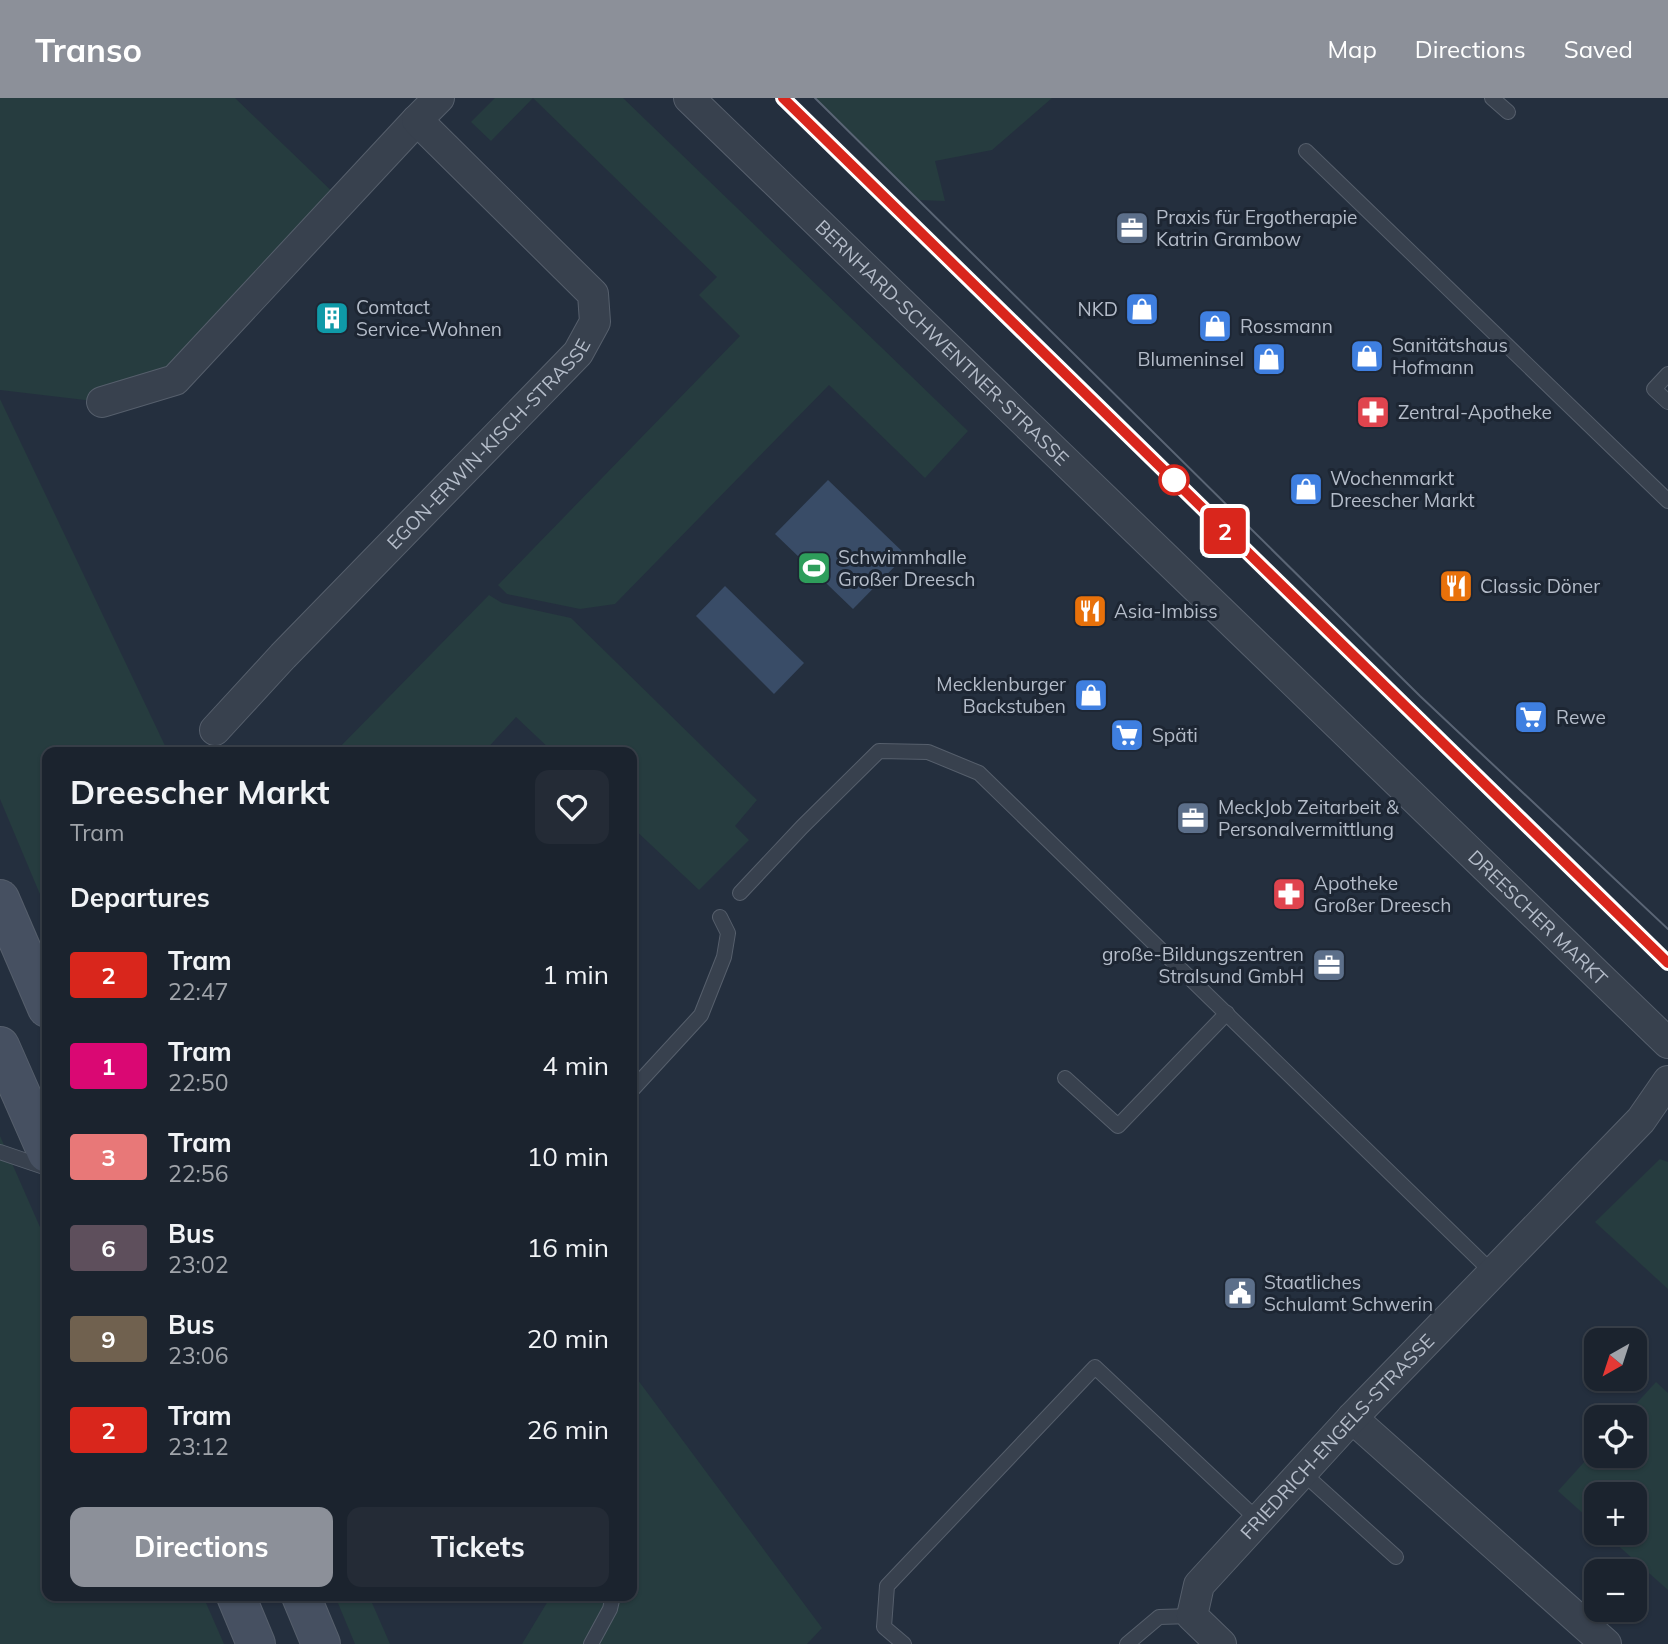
<!DOCTYPE html>
<meta charset="utf-8">
<style>
:root{--surface:#1b232e;--page:#242b36;--text:#f1f3f6;--muted:#a0a4aa;--line:#39404a;--accent:#8c9099}
body{margin:0;font-family:Mulish,sans-serif;background:var(--page);color:var(--text);height:100vh;display:flex;flex-direction:column;font-size:26px;white-space:nowrap}
*{box-sizing:border-box;margin:0}
p{font-size:23px;color:var(--muted)}
.icon{flex:none;width:38px;height:38px;fill:none;stroke:currentColor;stroke-width:2;stroke-linecap:round;stroke-linejoin:round}
.map{position:relative;flex:1;overflow:hidden}
.side{position:absolute;left:42px;top:649px;width:595px;height:854px;display:flex;flex-direction:column;background:var(--surface);border-radius:14px;box-shadow:0 2px 5px #0004,0 0 0 2px var(--line)}
.side>*{flex:none}
.badge{padding:0 14px;border-radius:5px;font-size:24px;line-height:46px}
.needle{width:46px;rotate:219deg}
.buttons{position:absolute;left:1584px;top:1230px;display:grid;gap:14px}
.buttons a{display:grid;place-items:center;width:63px;height:63px;border-radius:14px;background:var(--surface);box-shadow:0 2px 5px #0004,0 0 0 2px var(--line);font-size:35px}
.map>.badge{position:absolute;translate:-50% -50%;box-shadow:0 0 0 4px #fff}
h2{padding:0 28px;font-size:26px;line-height:63px}
.round{display:grid;place-items:center;flex:none;width:74px;height:74px;border-radius:14px;background:var(--page)}
.summary{display:flex;align-items:center;justify-content:space-between;height:119px;padding:0 28px}
h1{font-size:33px;font-weight:700;line-height:52px}
.button{display:flex;gap:14px;margin-top:auto;padding:14px 28px}
.button a{flex:1;height:80px;border-radius:14px;background:var(--accent);color:#fff;font-size:28px;font-weight:700;line-height:80px;text-align:center}
.button a+a{background:var(--page);color:var(--text)}
ul{padding:0;list-style:none}
li{display:flex;align-items:center;gap:21px;height:91px;padding:0 28px}
li div{flex:1}
li b{display:block;font-size:26px}
li em{font-style:normal}
li .badge{min-width:77px;font-weight:700;text-align:center}
header{display:flex;align-items:center;gap:42px;box-sizing:border-box;height:98px;padding:0 35px;background:var(--accent);color:#fff}
header strong{font-size:33px}
nav{display:flex;gap:38px;margin-inline-start:auto;font-size:24px}
.map>svg:first-child{display:block}
.green{fill:#263c3f}
.water{fill:#394c67}
.lines{fill:none;stroke-linecap:round;stroke-linejoin:round}
.lane-casing{stroke:#565f6c;stroke-width:16}
.street-casing{stroke:#565f6c;stroke-width:32}
.secondary-casing{stroke:#565f6c;stroke-width:40}
.lane{stroke:#38414e;stroke-width:14}
.street{stroke:#38414e;stroke-width:30}
.secondary{stroke:#465061;stroke-width:38}
.tram{stroke:#5a6575;stroke-width:2}
.line-casing{stroke:#fff;stroke-width:16}
.line{stroke:#d9261c;stroke-width:10}
.stop-dot{fill:#fff;stroke:#d9261c;stroke-width:3.5}
.labels{text-anchor:middle;dominant-baseline:central;stroke-width:6;stroke-linejoin:round;paint-order:stroke}
.poi-label{font-size:19px;fill:#b4bcc9;stroke:#1d2633;text-anchor:start}
.street-label{font-size:19px;fill:#b4bcc9;stroke:#1d2633}
</style>
<header>
<strong>Transo</strong>
<nav><a>Map</a><a>Directions</a><a>Saved</a></nav>
</header>
<div class="map">
<svg width="1668" height="1546" viewBox="0 0 1668 1546">
<rect width="100%" height="100%" fill="#242f3e"/>
<g class="green">
<polygon points="0,0 235,0 342,103 175,282 102,304 0,292"/>
<polygon points="495,0 623,0 968,333 925,380 829,287 615,506 580,511 507,496 498,487 740,238 699,197 717,179 533,0 491,43 471,24"/>
<polygon points="815,0 1052,0 992,52 935,63 945,103 918,102"/>
<polygon points="0,301 168,654 47,654 47,813 0,701"/>
<polygon points="489,497 502,505 571,520 757,702 735,728 749,742 699,792 632,729 632,654 553,654 516,619 484,654 335,654"/>
<polygon points="0,1038 47,1145 47,1498 203,1498 224,1546 0,1546"/>
<polygon points="1660,1061 1668,1064 1668,1191 1595,1124"/>
<polygon points="632,1274 822,1530 807,1546 522,1546 551,1498 632,1498"/>
<polygon points="1656,1284 1668,1295 1668,1492 1604,1435 1634,1435 1634,1396 1596,1396 1596,1427 1558,1393 1596,1351 1596,1358 1634,1358 1634,1320 1624,1319"/>
<polygon points="335,1498 369,1498 390,1546 355,1546"/>
</g>
<g class="water">
<polygon points="828,382 906,457 853,511 775,436"/>
<polygon points="725,488 804,565 774,596 696,518"/>
</g>
<g class="lines">
<g class="lane-casing">
<g id="lane">
<polyline points="1492,0 1508,14"/>
<polyline points="1306,53 1668,403"/>
<polyline points="1668,276 1654,291 1668,304"/>
<polyline points="740,795 802,729 879,653 928,654 979,675 1492,1174"/>
<polyline points="1065,980 1118,1028 1227,915"/>
<polyline points="632,992 701,917 724,859 728,835 720,819"/>
<polyline points="0,1054 47,1070"/>
<polyline points="1303,1375 1396,1459"/>
<polyline points="591,1546 610,1511 613,1498"/>
<polyline points="904,1546 884,1529 887,1488 1095,1269 1259,1423"/>
<polyline points="1127,1546 1159,1519 1192,1518"/>
</g>
</g>
<g class="street-casing">
<g id="street">
<path id="s1" d="M689,0L1668,945"/>
<polyline points="102,304 175,282 417,22"/>
<path id="s2" d="M215,632L283,558L578,255L595,224L593,196L417,22L439,0"/>
<polyline points="1352,1320 1606,1546"/>
<path id="s3" d="M1221,1546L1192,1518L1199,1487L1352,1320L1641,1022L1668,983"/>
</g>
</g>
<g class="secondary-casing">
<g id="secondary">
<polyline points="0,801 47,910"/>
<polyline points="0,948 47,1055"/>
<polyline points="236,1498 256,1546"/>
<polyline points="301,1498 321,1546"/>
</g>
</g>
<use href="#lane" class="lane"/>
<use href="#street" class="street"/>
<use href="#secondary" class="secondary"/>
<g class="tram">
<polyline points="783,0 1668,865"/>
<polyline points="815,0 1420,598 1668,831"/>
</g>
</g>
<g class="lines">
<g class="line-casing">
<polyline id="line" points="783,0 1668,865"/>
</g>
<use href="#line" class="line"/>
</g>
<defs>
<g id="office-square" transform="scale(1.75)"><rect x="-9" y="-9" width="18" height="18" rx="4" fill="#5c6f8a" stroke="#1d2633"/><path d="M-6-3h4V-5.5h4V-3h4V5H-6ZM-1-4.5V-3h2v-1.5ZM-6 0V1H6V0Z" fill="#fff"/></g>
<g id="shop-square" transform="scale(1.75)"><rect x="-9" y="-9" width="18" height="18" rx="4" fill="#3f7fe0" stroke="#1d2633"/><path d="M-5-2.5h2.3a2.7 3.5 0 0 1 5.4 0H5L5.5 6h-11ZM-1.5-2.5h3a1.5 2.3 0 0 0-3 0Z" fill="#fff"/></g>
<g id="building-square" transform="scale(1.75)"><rect x="-9" y="-9" width="18" height="18" rx="4" fill="#0f9aa8" stroke="#1d2633"/><path d="M-4-6H4V6H1V3H-1V6H-4ZM-2.5-4.3h1.7v1.8h-1.7ZM.8-4.3h1.7v1.8H.8ZM-2.5-1h1.7V.8h-1.7ZM.8-1h1.7V.8H.8Z" fill="#fff"/></g>
<g id="pharmacy-square" transform="scale(1.75)"><rect x="-9" y="-9" width="18" height="18" rx="4" fill="#e0444e" stroke="#1d2633"/><path d="M-2-6h4v4h4v4h-4v4h-4v-4h-4v-4h4Z" fill="#fff"/></g>
<g id="stadium-square" transform="scale(1.75)"><rect x="-9" y="-9" width="18" height="18" rx="4" fill="#2e9e5b" stroke="#1d2633"/><path d="M0-5a6.5 5 0 1 0 0 10a6.5 5 0 1 0 0-10ZM-3.5-1.8h7v3.6h-7Z" fill="#fff"/></g>
<g id="restaurant-square" transform="scale(1.75)"><rect x="-9" y="-9" width="18" height="18" rx="4" fill="#e8710a" stroke="#1d2633"/><path d="M-5-6h1v4h1v-4h1v4h1v-4h1v5L-1.5 .5V6h-2V.5L-5-1ZM5-6V6H3V1.5H1.5Q1.5-4 5-6Z" fill="#fff"/></g>
<g id="supermarket-square" transform="scale(1.75)"><rect x="-9" y="-9" width="18" height="18" rx="4" fill="#3f7fe0" stroke="#1d2633"/><path d="M-6-5.5h2.5l.6 2H6L4.5 2H-2.5L-4.4-4H-6ZM-1.5 3.2a1.3 1.3 0 1 0 .1 0ZM3 3.2a1.3 1.3 0 1 0 .1 0Z" fill="#fff"/></g>
<g id="civic-square" transform="scale(1.75)"><rect x="-9" y="-9" width="18" height="18" rx="4" fill="#5c6f8a" stroke="#1d2633"/><path d="M-.6-6.5H3V-4.5H.6V-3L4-1V1h2V6H-6V1h2V-1L-.6-3ZM-1.2 2.5V6h2.4V2.5Z" fill="#fff"/></g>
</defs>
<g fill-rule="evenodd">
<use href="#office-square" x="1132" y="130"/>
<use href="#shop-square" x="1142" y="211"/>
<use href="#building-square" x="332" y="220"/>
<use href="#shop-square" x="1215" y="228"/>
<use href="#shop-square" x="1367" y="258"/>
<use href="#shop-square" x="1269" y="261"/>
<use href="#pharmacy-square" x="1373" y="314"/>
<use href="#shop-square" x="1306" y="391"/>
<use href="#stadium-square" x="814" y="470"/>
<use href="#restaurant-square" x="1456" y="488"/>
<use href="#restaurant-square" x="1090" y="513"/>
<use href="#shop-square" x="1091" y="597"/>
<use href="#supermarket-square" x="1531" y="619"/>
<use href="#supermarket-square" x="1127" y="637"/>
<use href="#office-square" x="1193" y="720"/>
<use href="#pharmacy-square" x="1289" y="796"/>
<use href="#office-square" x="1329" y="867"/>
<use href="#civic-square" x="1240" y="1195"/>
</g>
<circle class="stop-dot" cx="1174" cy="382" r="14"/>
<g class="labels">
<g class="poi-label">
<text x="1156" y="119">Praxis für Ergotherapie<tspan x="1156" dy="22">Katrin Grambow</tspan></text>
<text x="356" y="209">Comtact<tspan x="356" dy="22">Service-Wohnen</tspan></text>
<text x="1118" y="211" text-anchor="end">NKD</text>
<text x="1240" y="228">Rossmann</text>
<text x="1392" y="247">Sanitätshaus<tspan x="1392" dy="22">Hofmann</tspan></text>
<text x="1244" y="261" text-anchor="end">Blumeninsel</text>
<text x="1398" y="314">Zentral-Apotheke</text>
<text x="1330" y="380">Wochenmarkt<tspan x="1330" dy="22">Dreescher Markt</tspan></text>
<text x="838" y="459">Schwimmhalle<tspan x="838" dy="22">Großer Dreesch</tspan></text>
<text x="1480" y="488">Classic Döner</text>
<text x="1114" y="513">Asia-Imbiss</text>
<text x="1066" y="586" text-anchor="end">Mecklenburger<tspan x="1066" dy="22">Backstuben</tspan></text>
<text x="1556" y="619">Rewe</text>
<text x="1152" y="637">Späti</text>
<text x="1218" y="709">MeckJob Zeitarbeit &amp;<tspan x="1218" dy="22">Personalvermittlung</tspan></text>
<text x="1314" y="785">Apotheke<tspan x="1314" dy="22">Großer Dreesch</tspan></text>
<text x="1304" y="856" text-anchor="end">große-Bildungszentren<tspan x="1304" dy="22">Stralsund GmbH</tspan></text>
<text x="1264" y="1184">Staatliches<tspan x="1264" dy="22">Schulamt Schwerin</tspan></text>
</g>
<g class="street-label">
<text stroke="none"><textPath href="#s1" startOffset="352">BERNHARD-SCHWENTNER-STRASSE</textPath></text>
<text stroke="none"><textPath href="#s2" startOffset="396">EGON-ERWIN-KISCH-STRASSE</textPath></text>
<text stroke="none"><textPath href="#s1" startOffset="1180">DREESCHER MARKT</textPath></text>
<text stroke="none"><textPath href="#s3" startOffset="275">FRIEDRICH-ENGELS-STRASSE</textPath></text>
</g>
</g>
</svg>
<div class="buttons">
<a><svg class="needle" viewBox="-14 -14 28 28"><path d="M0-13l5 13h-10z" fill="#e53935"/><path d="M0 13l5-13h-10z" fill="#a0a4aa"/></svg></a>
<a><svg class="icon" aria-label="locate" viewBox="0 0 24 24"><circle cx="12" cy="12" r="6"/><path d="M12 2v4M12 18v4M2 12h4M18 12h4"/></svg></a>
<a>+</a>
<a>−</a>
</div>
<b class="badge" style="left:1225px;top:433px;background:#d9261c;color:#fff">2</b>
<section class="side">
<div class="summary"><div><h1>Dreescher Markt</h1><p>Tram</p></div><a class="round"><svg class="icon" aria-label="heart" viewBox="0 0 24 24"><path d="M12 20l-8-8c-3-5 5-10 8-4 3-6 11-1 8 4z"/></svg></a></div>
<h2>Departures</h2>
<ul>
<li><span class="badge" style="background:#d9261c;color:#fff">2</span><div><b>Tram</b><p>22:47</p></div><em>1 min</em></li>
<li><span class="badge" style="background:#da0873;color:#fff">1</span><div><b>Tram</b><p>22:50</p></div><em>4 min</em></li>
<li><span class="badge" style="background:#e87878;color:#fff">3</span><div><b>Tram</b><p>22:56</p></div><em>10 min</em></li>
<li><span class="badge" style="background:#5e4f5c;color:#fff">6</span><div><b>Bus</b><p>23:02</p></div><em>16 min</em></li>
<li><span class="badge" style="background:#70614f;color:#fff">9</span><div><b>Bus</b><p>23:06</p></div><em>20 min</em></li>
<li><span class="badge" style="background:#d9261c;color:#fff">2</span><div><b>Tram</b><p>23:12</p></div><em>26 min</em></li>
</ul>
<div class="button"><a>Directions</a><a>Tickets</a></div>
</section>
</div>
